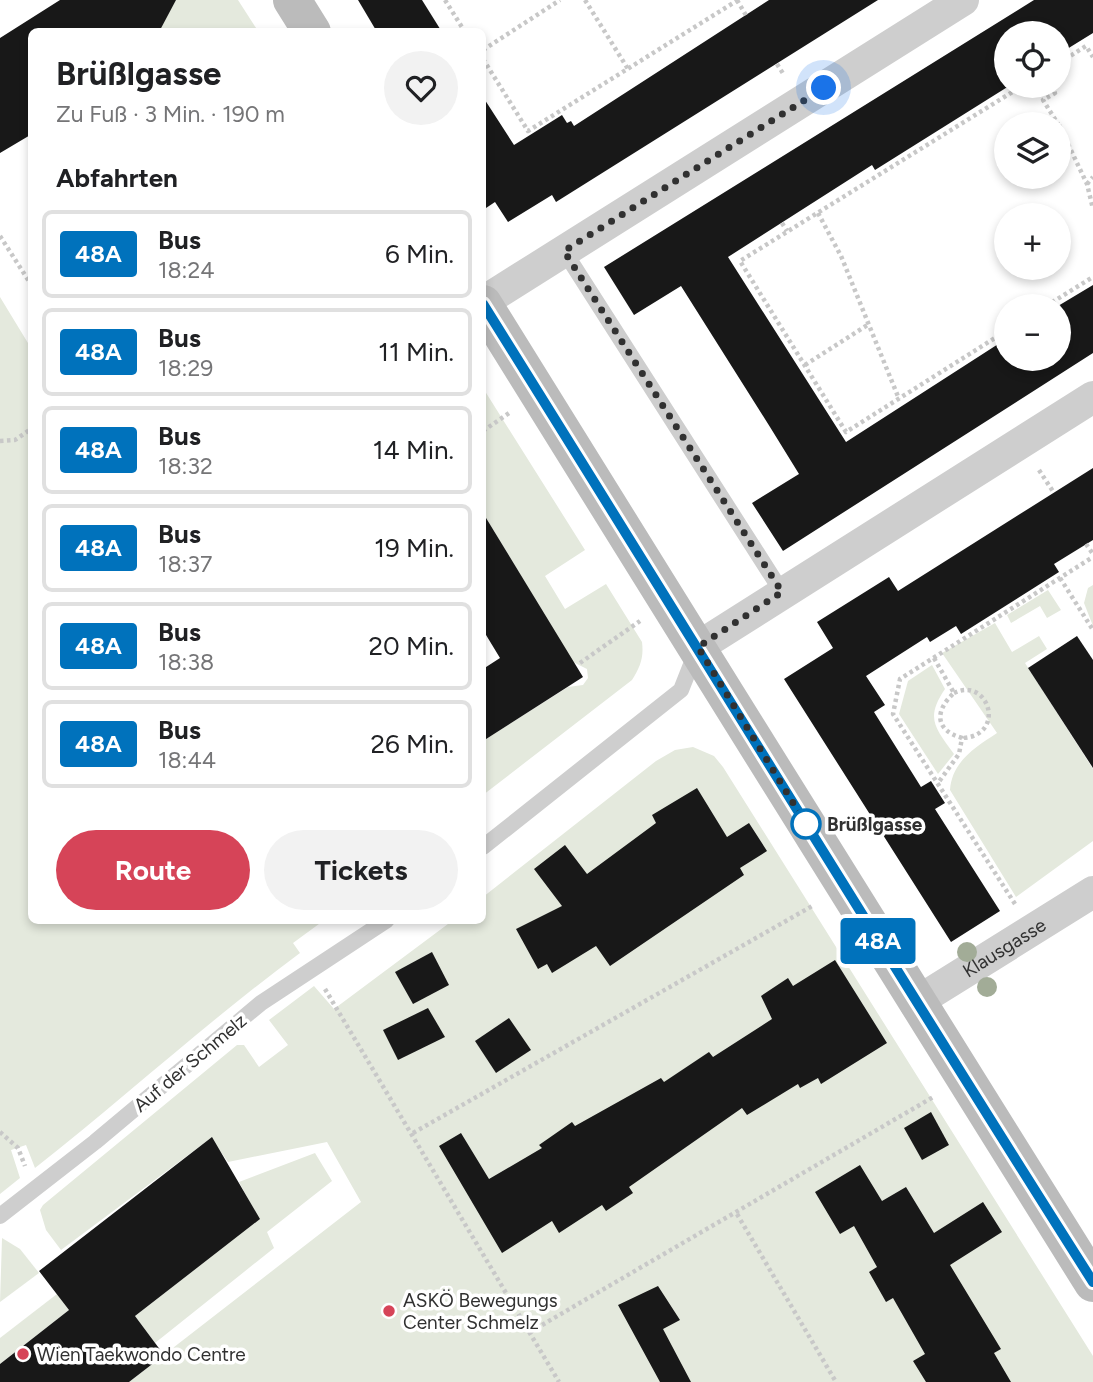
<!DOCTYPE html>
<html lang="de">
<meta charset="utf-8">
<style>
:root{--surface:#fff;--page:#f2f2f2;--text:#202124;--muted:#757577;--line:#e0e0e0;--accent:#d64458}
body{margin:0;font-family:Figtree,sans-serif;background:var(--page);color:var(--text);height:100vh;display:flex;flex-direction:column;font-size:26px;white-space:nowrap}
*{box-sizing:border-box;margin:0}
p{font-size:23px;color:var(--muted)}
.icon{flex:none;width:38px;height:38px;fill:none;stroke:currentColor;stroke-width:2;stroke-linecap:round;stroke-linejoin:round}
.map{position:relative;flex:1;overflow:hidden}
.drawer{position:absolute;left:28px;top:28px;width:458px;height:896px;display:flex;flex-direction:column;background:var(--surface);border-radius:10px;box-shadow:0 4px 10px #0003}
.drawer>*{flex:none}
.badge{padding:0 14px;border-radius:5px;font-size:24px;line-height:46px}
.tools{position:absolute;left:994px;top:21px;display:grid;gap:14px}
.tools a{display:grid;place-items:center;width:77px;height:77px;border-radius:50%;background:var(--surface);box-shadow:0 4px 10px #0003;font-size:35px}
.you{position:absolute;width:35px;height:35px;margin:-18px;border:5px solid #fff;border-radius:50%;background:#1a73e8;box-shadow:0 0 0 10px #1a73e833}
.map>.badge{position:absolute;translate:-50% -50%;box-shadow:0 0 0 4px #fff}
h2{padding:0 28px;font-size:26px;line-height:63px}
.round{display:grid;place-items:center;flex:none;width:74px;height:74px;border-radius:37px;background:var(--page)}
.overview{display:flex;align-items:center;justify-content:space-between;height:119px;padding:0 28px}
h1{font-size:33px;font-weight:700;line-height:52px}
.button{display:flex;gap:14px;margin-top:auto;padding:14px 28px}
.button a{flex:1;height:80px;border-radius:42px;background:var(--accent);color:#fff;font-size:28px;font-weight:700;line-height:80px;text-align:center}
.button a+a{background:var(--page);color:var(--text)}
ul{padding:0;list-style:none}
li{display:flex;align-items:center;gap:21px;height:88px;margin:0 14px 10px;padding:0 14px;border:4px solid var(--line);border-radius:10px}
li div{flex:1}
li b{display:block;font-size:26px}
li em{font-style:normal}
li .badge{min-width:77px;font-weight:700;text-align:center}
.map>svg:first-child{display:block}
.green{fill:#e4e9dd}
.building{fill:#181818}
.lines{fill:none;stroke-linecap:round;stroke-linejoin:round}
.path{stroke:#c8c8c8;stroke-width:4.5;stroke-dasharray:3.5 3.5;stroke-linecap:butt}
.service{stroke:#cecece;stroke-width:16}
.minor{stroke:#cecece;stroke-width:32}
.secondary{stroke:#bbb;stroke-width:38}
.tree{fill:#a2ac97}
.line-casing{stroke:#fff;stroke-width:16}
.line{stroke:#0072bc;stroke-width:10}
.walk{stroke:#313131;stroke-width:7;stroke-dasharray:0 12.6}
.stop-dot{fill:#fff;stroke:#0072bc;stroke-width:3.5}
.poi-dot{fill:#d64458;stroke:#fff;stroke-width:2.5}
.labels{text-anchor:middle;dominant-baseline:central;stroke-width:7;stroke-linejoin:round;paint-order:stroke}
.stop-label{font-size:19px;font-weight:bold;fill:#313131;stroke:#fff;text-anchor:start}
.street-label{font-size:19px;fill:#313131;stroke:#fff}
.poi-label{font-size:19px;fill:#313131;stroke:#fff;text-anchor:start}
</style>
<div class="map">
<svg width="1093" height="1382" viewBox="0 0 1093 1382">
<rect width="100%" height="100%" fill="#fff"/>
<g class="green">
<polygon points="163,0 238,0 258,31 163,32 160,27"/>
<path d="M0,297L31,348L32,920L323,921L293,943L300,953C208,1021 124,1098 35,1168L26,1145L11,1150L20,1178L0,1194Z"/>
<path d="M483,388L585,550L545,576L565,609L606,584L642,642C644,658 640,667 632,680L483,795V741L568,687L583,685L588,678L587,669L573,662L483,513Z"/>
<polygon points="1093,585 1093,626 1084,603 1088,588"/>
<polygon points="1048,590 1061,610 1047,618 1040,606 1011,623 1007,615"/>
<path d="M995,623L1012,652L1039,636L1047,649L1025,663L1093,769V841L1016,897L950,790C952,761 976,747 997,733L942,653Z"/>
<path d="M932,665L945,689C925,718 935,728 954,754L938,774L899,714L908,681Z"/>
<polygon points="693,747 714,756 723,767 1093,1356 1093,1382 129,1382 361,1202 327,1142 228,1162 211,1138 61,1250 46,1230 40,1210 43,1205 237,1045 244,1045 259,1067 288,1045 269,1020 314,986 334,1009 452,921 483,920 483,897 656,761 675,750"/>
<polygon points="315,1153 332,1181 267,1232 274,1248 155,1343 135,1316 259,1219 239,1182"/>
<polygon points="2,1238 20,1249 39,1273 0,1302"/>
<polygon points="57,1294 69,1310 0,1364 0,1338"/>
</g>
<g class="building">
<polygon points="60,0 176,0 159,32 32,32 32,134 0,153 0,38"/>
<polygon points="358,0 422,0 442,32 377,32"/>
<polygon points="769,0 878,0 556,202 552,195 508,222 495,202 483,210 483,97 514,145 562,115 567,123 571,121 574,126"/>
<polygon points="1034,0 1093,0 1093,33 1059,54 1059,33 1006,33 1006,86 1009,86 875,170 872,165 728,257 846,442 1006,339 1006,359 1059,359 1058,306 1093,285 1093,353 783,551 752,503 799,474 770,427 681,286 634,315 604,267"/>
<polygon points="1093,468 1093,540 1054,564 1059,572 961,634 956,626 930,642 927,637 866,676 885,705 874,712 921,787 931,781 945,803 935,809 1000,911 951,942 784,679 833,648 817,622 889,577 898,591"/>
<polygon points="483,513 583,677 483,741 483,669 500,658 483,630"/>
<polygon points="1077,636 1093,660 1093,768 1028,668"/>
<polygon points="697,788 727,837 749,823 767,851 740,868 744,875 610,966 596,946 552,973 547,964 538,969 516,929 562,906 534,869 565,845 587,874 656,823 652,815"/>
<polygon points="432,952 449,985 413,1004 395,972"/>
<polygon points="835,960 887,1043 821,1084 818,1078 800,1088 798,1084 747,1115 742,1108 629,1187 633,1193 606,1211 602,1205 559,1233 552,1221 502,1253 439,1146 461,1133 489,1179 542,1148 539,1145 572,1122 575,1126 661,1078 664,1082 709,1052 713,1057 772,1019 761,996 788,978 793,986"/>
<polygon points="428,1008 445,1037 398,1060 383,1030"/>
<polygon points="509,1018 531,1050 496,1073 475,1041"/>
<polygon points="931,1112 949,1145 922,1160 904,1128"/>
<polygon points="212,1137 260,1219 135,1316 164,1355 129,1382 0,1382 0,1364 69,1310 39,1271"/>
<polygon points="860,1165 882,1201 906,1187 934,1233 983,1202 1002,1232 950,1265 1001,1349 994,1353 1011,1382 926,1382 913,1361 925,1354 893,1298 886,1302 869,1272 877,1267 854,1226 840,1234 815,1192"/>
<polygon points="658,1286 680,1320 663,1329 691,1382 660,1382 618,1305"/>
</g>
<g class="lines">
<g class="path">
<polyline points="445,0 465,32"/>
<polyline points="585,0 628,69"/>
<polyline points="737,0 747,17"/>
<polyline points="483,50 560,0"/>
<polyline points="483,59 528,131 738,0"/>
<polyline points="1059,63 1086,46 1093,57"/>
<polyline points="777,64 784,75"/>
<polyline points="1051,86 1055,93 1043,100 1058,124"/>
<polyline points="1059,125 1087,184 1093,209"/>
<polyline points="1087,184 1093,177"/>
<polyline points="818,213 841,256 899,399"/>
<polyline points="782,223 787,231"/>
<polyline points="0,236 32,286"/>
<polyline points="1046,306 1093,277"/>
<polyline points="1006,331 846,432 740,261 1022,86"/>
<polyline points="805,365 869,324"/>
<polyline points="483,431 509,413"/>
<polyline points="0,441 15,440 31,429"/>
<polyline points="1039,470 1054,493"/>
<polyline points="1086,544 1093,554"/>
<polyline points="1060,578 1093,630"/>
<path d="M934,658L954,693C935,710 934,730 962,738L959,754L938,783"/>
<polyline points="580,663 640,621"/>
<path d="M954,693C989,676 1007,736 962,738"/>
<polyline points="1015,904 893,714 900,679 1093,557"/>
<polyline points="325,989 559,1382"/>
<polyline points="0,1132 18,1148 25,1166"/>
<polyline points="413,1133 814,905"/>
<polyline points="737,1214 836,1382"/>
<polyline points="530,1332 935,1096"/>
</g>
<g class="service">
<polyline points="564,251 782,592"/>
<polyline points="483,847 681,690 696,652"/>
<polyline points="0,1216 95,1142 261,1003 387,920"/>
</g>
<g class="minor">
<polyline points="483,302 963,0"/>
<polyline points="698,647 1093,397"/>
<path id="s1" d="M915,1003L1093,892"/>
</g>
<g class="secondary">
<polyline points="292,0 312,32"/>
<path d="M483,304C687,630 887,958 1093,1283"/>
</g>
</g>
<g class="tree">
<circle cx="967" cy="952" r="10"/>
<circle cx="987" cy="987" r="10"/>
</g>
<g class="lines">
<g class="line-casing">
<path id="line" d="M483,304C687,630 887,958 1093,1282"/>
</g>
<use href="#line" class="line"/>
<polyline class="walk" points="806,824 698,647 782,592 564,251 824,88"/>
</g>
<circle class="stop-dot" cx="806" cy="824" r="14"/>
<g class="poi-dot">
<circle cx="389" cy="1311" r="7"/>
<circle cx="23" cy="1354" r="7"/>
</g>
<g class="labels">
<g class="stop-label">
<text x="827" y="824">Brüßlgasse</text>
</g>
<g class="street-label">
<text stroke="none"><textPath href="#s1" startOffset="105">Klausgasse</textPath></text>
<text transform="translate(190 1063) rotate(-40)">Auf der Schmelz</text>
</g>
<g class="poi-label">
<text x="403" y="1300">ASKÖ Bewegungs<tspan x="403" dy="22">Center Schmelz</tspan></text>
<text x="37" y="1354">Wien Taekwondo Centre</text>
</g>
</g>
</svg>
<div class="tools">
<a><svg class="icon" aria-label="locate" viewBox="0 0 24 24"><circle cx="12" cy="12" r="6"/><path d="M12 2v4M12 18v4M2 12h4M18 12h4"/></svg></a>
<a><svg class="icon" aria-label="layers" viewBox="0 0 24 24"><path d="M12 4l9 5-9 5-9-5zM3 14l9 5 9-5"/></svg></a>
<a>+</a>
<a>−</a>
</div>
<div class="you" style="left:824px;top:88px"></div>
<b class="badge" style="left:878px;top:941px;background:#0072bc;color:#fff">48A</b>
<section class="drawer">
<div class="overview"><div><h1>Brüßlgasse</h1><p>Zu Fuß · 3 Min. · 190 m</p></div><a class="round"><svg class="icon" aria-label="heart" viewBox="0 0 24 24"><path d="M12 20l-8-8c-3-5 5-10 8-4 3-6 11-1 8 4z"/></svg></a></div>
<h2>Abfahrten</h2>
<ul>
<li><span class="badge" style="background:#0072bc;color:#fff">48A</span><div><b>Bus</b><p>18:24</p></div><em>6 Min.</em></li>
<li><span class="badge" style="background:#0072bc;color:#fff">48A</span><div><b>Bus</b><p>18:29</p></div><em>11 Min.</em></li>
<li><span class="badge" style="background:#0072bc;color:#fff">48A</span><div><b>Bus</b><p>18:32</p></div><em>14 Min.</em></li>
<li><span class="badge" style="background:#0072bc;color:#fff">48A</span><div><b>Bus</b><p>18:37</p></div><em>19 Min.</em></li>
<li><span class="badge" style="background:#0072bc;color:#fff">48A</span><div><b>Bus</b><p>18:38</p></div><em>20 Min.</em></li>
<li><span class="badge" style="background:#0072bc;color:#fff">48A</span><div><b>Bus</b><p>18:44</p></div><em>26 Min.</em></li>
</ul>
<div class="button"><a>Route</a><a>Tickets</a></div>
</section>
</div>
